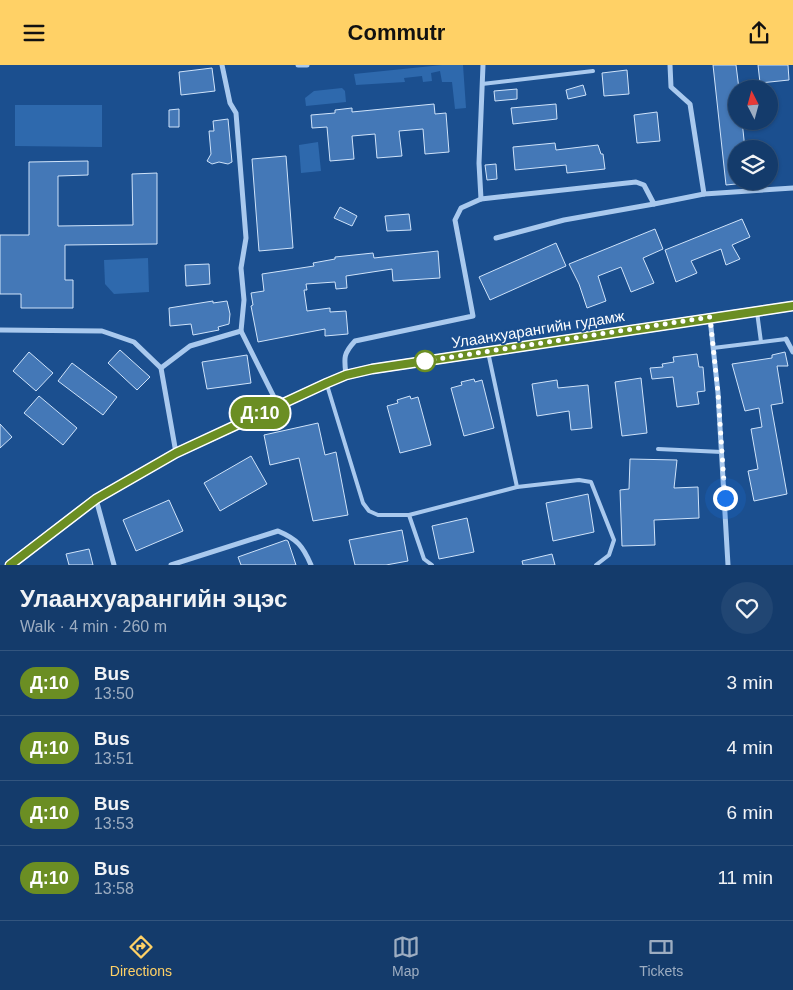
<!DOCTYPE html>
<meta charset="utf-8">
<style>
:root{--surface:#143b6b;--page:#214673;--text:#f1f3f6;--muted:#9dadc1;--line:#33557e;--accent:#ffd166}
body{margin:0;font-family:Helvetica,sans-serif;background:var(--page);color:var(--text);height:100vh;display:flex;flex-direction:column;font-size:19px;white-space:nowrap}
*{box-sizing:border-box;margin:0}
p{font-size:16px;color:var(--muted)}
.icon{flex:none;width:28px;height:28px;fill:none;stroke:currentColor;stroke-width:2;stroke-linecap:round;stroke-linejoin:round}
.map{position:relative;height:500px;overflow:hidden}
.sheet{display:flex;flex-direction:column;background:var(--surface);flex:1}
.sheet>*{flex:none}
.badge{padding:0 10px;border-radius:16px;font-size:18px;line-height:32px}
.needle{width:32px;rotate:354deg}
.buttons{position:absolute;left:728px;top:15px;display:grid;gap:10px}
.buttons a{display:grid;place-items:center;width:50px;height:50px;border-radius:50%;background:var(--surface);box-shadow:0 1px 4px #0004,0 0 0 1px var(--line);font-size:25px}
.you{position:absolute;width:25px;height:25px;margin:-12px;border:4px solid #fff;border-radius:50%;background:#1a73e8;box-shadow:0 0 0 8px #1a73e833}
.map>.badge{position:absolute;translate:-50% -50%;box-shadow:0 0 0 2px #fff}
.round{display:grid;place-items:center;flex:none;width:52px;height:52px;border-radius:26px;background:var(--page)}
.overview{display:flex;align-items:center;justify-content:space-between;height:85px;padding:0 20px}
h1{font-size:24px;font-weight:700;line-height:38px}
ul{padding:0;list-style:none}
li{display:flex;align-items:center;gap:15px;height:65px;padding:0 20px;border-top:1px solid var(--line)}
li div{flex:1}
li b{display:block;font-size:19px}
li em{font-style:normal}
li .badge{min-width:55px;font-weight:700;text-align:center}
header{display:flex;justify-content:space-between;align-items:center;height:65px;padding:0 20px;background:var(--accent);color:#111;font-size:22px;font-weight:700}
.tabs{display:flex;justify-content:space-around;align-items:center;height:70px;border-top:1px solid var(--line);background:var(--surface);font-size:14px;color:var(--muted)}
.tabs a{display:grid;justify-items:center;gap:2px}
.tabs .on{color:var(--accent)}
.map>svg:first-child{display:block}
.green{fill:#2e69ad}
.building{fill:#4478b7;stroke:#cfe3fa}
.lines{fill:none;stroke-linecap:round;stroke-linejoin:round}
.service{stroke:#a9c9ee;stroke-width:4}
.minor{stroke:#a9c9ee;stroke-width:5}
.secondary{stroke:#d6e6fa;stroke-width:10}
.line-casing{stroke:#fff;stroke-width:11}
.line{stroke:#6b8e23;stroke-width:8}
.walk{stroke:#fff;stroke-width:5;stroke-dasharray:0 9}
.stop-dot{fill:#fff;stroke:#6b8e23;stroke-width:2.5}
.labels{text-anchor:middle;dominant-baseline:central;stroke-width:4;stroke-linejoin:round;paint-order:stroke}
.street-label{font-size:15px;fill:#fff;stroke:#1b4f8f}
</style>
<header><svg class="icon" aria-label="menu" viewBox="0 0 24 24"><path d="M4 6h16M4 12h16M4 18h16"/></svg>Commutr<svg class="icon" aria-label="share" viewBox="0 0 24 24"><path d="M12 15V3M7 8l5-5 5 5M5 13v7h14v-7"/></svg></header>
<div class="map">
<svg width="793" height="500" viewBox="0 0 793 500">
<rect width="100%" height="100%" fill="#1b4f8f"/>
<g class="green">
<polygon points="442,0 463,0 466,43 455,44 452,17 442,17 440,6 431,8 432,16 423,17 422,11 404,13 405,17 356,20 354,9"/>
<polygon points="342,23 345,26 346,37 306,41 305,33 314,26"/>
<polygon points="15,40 102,40 102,82 15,81"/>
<polygon points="318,77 321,106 301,108 299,80"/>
<polygon points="148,193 149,227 114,229 105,219 104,195"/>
</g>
<g class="building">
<polygon points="713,0 736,0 739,24 736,24 736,56 742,56 745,84 736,84 736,119 726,120"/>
<polygon points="758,0 788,0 789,15 760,18"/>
<polygon points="212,3 215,26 181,30 179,7"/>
<polygon points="627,5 629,29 604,31 602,8"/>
<polygon points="583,20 586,30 568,34 566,25"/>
<polygon points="517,24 517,34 495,36 494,26"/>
<polygon points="434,39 435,49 446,48 449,87 425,89 423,64 399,66 402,91 377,93 375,69 352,71 354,94 330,96 327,62 312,63 311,50 335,48 335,45 352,43 352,47"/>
<polygon points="556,39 557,54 513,59 511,43"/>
<polygon points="179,44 179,62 169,62 169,45"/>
<polygon points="657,47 660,76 637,78 634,50"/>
<polygon points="228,54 232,97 228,99 219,97 212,99 207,96 211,89 209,66 214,66 213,56"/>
<polygon points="555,78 556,85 598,80 601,89 603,89 605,104 567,108 566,100 515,105 513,82"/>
<polygon points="286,91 293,183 259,186 252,94"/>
<polygon points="88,96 88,110 58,111 58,161 133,160 132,109 157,108 157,179 65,180 65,215 73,215 73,243 21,243 21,229 0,229 0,170 29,170 29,97"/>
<polygon points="496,99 497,114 487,115 485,100"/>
<polygon points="340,142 357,151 352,161 334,153"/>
<polygon points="409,149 411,165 387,166 385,151"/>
<polygon points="742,154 750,172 732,180 740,194 726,200 721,184 691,196 697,208 676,217 665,185"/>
<polygon points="655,164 663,184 643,193 654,218 631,227 621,202 598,211 606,236 587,243 579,219 569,199"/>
<polygon points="556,178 566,201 490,235 479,212"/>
<polygon points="438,186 440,213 393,216 392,204 346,211 347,223 336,224 335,217 306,219 307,225 304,225 307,246 330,243 330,247 346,246 348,269 325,271 325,264 258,277 251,241 253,240 251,228 264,226 262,209 314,201 313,198 335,194 335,192 373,188 374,193"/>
<polygon points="209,199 210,219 186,221 185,200"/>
<polygon points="213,236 213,238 227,236 230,249 229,259 218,262 219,265 193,270 191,259 170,261 169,243"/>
<polygon points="120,285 150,312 137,325 108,298"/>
<polygon points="29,287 53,308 36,326 13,306"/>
<polygon points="785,287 788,301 777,301 783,338 771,340 787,429 754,436 748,406 758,404 751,364 762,362 759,343 745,346 732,299 772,293 772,290"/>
<polygon points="697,289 699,302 703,302 705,326 697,327 699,339 677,342 673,312 652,314 650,303 663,302 662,299 674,297 673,292"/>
<polygon points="247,290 251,318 207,324 202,297"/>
<polygon points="72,298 117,332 103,350 58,316"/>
<polygon points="641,313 647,368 622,371 615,317"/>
<polygon points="474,314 475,317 482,315 494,363 464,371 451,323 462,320 461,317"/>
<polygon points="557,315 558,323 588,320 592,363 571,365 569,346 537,351 532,319"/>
<polygon points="39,331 77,363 63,380 24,348"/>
<polygon points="410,331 411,334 418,332 431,380 400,388 387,341 398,338 397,335"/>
<polygon points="318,358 325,390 336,387 348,450 313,456 299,393 270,400 264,370"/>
<polygon points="0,359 12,372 0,383"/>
<polygon points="251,391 267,419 220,446 204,418"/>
<polygon points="630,394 677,395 674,423 698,422 699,453 654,455 655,480 622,481 620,425 629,424"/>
<polygon points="588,429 594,467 553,476 546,438"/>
<polygon points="169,435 183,466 136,486 123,455"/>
<polygon points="467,453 474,487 439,494 432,461"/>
<polygon points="402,465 408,496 386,500 355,500 349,475"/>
<polygon points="286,475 288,476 296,500 241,500 238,492"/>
<polygon points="89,484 93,500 69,500 66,489"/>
<polygon points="552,489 555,500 523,500 522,496"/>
</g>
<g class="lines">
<g class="service">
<polyline points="482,19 593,6"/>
<polyline points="757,247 761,277"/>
<polyline points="713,283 786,274"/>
<polyline points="488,287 517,422"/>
<polyline points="327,320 363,438 369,446 378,450 409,450 517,422 579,415 591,417 614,475 609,490 596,500"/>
<polyline points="658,384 722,387"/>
<polyline points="409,450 424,494 432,500"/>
</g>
<g class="minor">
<polyline points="298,0 307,0"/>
<polyline points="483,0 479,98 481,134 636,117 644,120 654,139 704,129"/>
<polyline points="670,0 671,22 690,39 704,129 793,123"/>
<polyline points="496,173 564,155 654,139"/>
<polyline points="710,253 718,328 728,500"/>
<polyline points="0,265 102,266 134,277 161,303 176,388"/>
<polyline points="241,266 278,340"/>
<polyline points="786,274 793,287"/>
<polyline points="161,303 190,281 241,266 244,235 241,203 246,173 236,48 230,38 222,0"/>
<path d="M346,310C344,293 343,289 355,276L473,251L455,155L461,143L481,134"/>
<polyline points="96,434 114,500"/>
<path d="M171,500L278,466C297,474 303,481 311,500"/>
</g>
<polyline class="secondary" points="10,500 96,434 176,388 327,318 346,310 372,304 793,241"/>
</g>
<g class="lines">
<g class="line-casing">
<polyline id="line" points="10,500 96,434 176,388 327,318 346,310 372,304 793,241"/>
</g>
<use href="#line" class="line"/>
<polyline class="walk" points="425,296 710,252 718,328 725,433"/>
</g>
<circle class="stop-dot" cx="425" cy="296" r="10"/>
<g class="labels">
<g class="street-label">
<text transform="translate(538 264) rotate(-9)">Улаанхуарангийн гудамж</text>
</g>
</g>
</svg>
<div class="buttons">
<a><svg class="needle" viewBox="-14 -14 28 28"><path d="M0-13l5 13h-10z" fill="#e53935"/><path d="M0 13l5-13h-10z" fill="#9dadc1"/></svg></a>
<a><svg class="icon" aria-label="layers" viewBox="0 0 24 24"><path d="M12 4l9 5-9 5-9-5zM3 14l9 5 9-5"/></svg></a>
</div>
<div class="you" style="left:725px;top:433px"></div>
<b class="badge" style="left:260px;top:348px;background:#6b8e23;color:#fff">Д:10</b>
</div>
<section class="sheet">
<div class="overview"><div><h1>Улаанхуарангийн эцэс</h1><p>Walk · 4 min · 260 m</p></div><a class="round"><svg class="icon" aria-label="heart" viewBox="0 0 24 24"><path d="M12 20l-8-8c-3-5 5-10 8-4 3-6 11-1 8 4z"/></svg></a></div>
<ul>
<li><span class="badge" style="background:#6b8e23;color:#fff">Д:10</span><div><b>Bus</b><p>13:50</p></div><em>3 min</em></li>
<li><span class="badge" style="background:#6b8e23;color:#fff">Д:10</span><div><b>Bus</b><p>13:51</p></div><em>4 min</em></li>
<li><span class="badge" style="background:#6b8e23;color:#fff">Д:10</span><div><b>Bus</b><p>13:53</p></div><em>6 min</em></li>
<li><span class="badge" style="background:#6b8e23;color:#fff">Д:10</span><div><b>Bus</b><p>13:58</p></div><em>11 min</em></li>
</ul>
</section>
<nav class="tabs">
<a class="on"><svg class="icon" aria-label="directions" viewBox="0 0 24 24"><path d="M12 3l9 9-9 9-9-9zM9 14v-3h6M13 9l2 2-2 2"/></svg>Directions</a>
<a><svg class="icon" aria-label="map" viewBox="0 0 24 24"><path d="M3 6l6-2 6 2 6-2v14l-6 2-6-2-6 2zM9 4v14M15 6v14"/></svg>Map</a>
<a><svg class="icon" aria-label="tickets" viewBox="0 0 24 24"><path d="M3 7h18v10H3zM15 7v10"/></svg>Tickets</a>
</nav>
